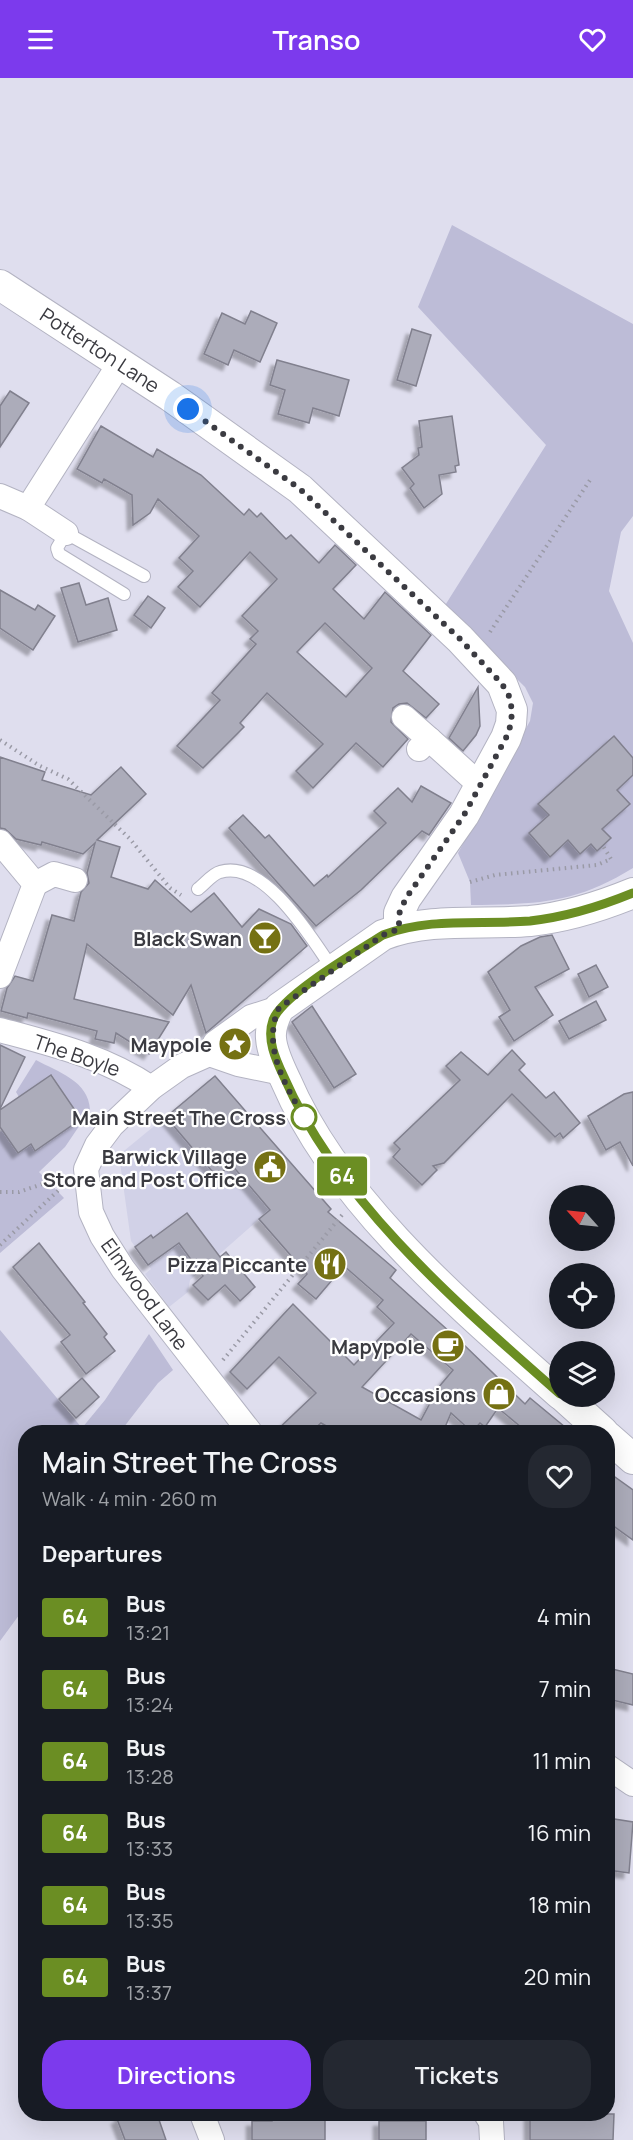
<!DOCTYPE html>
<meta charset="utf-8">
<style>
:root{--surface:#171b24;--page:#242831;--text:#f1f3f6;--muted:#9ea1a6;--accent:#7c3aed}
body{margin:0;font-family:Manrope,sans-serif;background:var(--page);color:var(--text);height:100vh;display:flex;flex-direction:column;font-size:22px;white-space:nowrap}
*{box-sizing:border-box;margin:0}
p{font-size:20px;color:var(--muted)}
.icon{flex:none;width:33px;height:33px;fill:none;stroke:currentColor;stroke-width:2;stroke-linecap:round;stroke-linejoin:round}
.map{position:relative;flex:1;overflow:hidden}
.panel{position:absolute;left:18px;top:1347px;width:597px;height:696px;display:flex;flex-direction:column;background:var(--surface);border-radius:24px;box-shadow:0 6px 24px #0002}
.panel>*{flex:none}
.badge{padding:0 12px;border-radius:4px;font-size:21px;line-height:39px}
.needle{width:39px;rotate:297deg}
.buttons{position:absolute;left:549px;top:1107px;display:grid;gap:12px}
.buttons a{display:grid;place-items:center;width:66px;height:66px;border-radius:50%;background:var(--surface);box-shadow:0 6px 24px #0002;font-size:30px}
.you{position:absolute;width:30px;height:30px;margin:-15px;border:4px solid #fff;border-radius:50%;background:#1a73e8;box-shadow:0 0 0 9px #1a73e833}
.map>.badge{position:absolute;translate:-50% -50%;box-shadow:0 0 0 3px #fff}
h2{padding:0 24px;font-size:22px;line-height:54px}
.round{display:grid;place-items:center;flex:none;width:63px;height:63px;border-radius:24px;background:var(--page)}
.overview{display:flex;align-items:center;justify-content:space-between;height:102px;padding:0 24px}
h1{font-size:28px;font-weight:600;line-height:45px}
.primary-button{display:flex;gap:12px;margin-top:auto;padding:12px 24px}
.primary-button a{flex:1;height:69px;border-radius:24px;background:var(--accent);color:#fff;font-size:24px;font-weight:600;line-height:69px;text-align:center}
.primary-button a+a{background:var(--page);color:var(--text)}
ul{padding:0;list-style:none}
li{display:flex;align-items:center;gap:18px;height:72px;padding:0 24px}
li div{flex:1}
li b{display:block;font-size:22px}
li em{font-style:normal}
li .badge{min-width:66px;font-weight:700;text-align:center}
header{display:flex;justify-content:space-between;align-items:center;height:78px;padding:0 24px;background:var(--accent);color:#fff;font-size:27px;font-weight:600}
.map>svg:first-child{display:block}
.built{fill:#d1d1e7}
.green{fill:#bdbcd7}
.building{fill:#acacba;stroke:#81808e;stroke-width:1.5;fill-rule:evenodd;filter:url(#shadow)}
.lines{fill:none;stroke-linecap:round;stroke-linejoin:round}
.service-casing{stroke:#b3b3c2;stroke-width:14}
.minor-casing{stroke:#b3b3c2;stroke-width:26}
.tertiary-casing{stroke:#b3b3c2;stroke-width:32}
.path{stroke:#9a9aa6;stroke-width:4;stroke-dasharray:1.5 4.5;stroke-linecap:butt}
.service{stroke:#fff;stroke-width:12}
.minor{stroke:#fff;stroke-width:24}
.tertiary{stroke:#fff;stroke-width:30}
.line-casing{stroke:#fff;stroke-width:14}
.line{stroke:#6b8e23;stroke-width:9}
.walk{stroke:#3b3b41;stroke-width:6;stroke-dasharray:0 10.8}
.stop-dot{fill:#fff;stroke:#6b8e23;stroke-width:3}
.labels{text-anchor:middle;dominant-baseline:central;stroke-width:4.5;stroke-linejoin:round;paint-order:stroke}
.street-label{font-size:20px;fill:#3b3b41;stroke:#fff}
.poi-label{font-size:20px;font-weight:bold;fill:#3b3b41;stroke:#fff;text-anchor:end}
.stop-label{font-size:20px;font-weight:bold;fill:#3b3b41;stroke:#fff;text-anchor:end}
</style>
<header><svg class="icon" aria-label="menu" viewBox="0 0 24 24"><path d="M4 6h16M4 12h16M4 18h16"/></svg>Transo<svg class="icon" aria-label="heart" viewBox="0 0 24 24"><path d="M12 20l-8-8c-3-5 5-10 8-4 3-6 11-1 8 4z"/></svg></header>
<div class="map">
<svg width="633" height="2062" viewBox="0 0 633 2062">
<defs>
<filter id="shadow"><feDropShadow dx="-5.5" dy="5.5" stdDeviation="1.5" flood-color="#0004"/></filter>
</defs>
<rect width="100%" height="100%" fill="#dfdeee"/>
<polygon class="built" points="215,998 304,1102 190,1202 188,1214 169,1229 145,1196 151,1191 131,1163 119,1077"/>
<g class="green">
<path d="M452,147L633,246V438L621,454L609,513L633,565V790C575,826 537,826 471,827L470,804L458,775L530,643L533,625L525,609L444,529L546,367L418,229Z"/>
<path d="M36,982C58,994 89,1003 90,1032L65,1069L39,1094L64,1120L0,1175V1054L2,1052L18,1075L31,1066L35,1072L81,1041L52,997L19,1019L16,1014Z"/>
<polygon points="0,1252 82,1350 105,1322 149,1256 173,1292 158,1305 120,1354 26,1354 25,1529 0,1563"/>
</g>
<g class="building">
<polygon points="251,233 277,245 260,284 234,272 228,287 204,276 222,235 245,246"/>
<polygon points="412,251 431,257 416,308 397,302"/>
<polygon points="277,282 349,302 339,338 313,330 309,345 278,336 285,312 270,307"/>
<polygon points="10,313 29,325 0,369 0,328"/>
<polygon points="452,338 459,387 455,388 456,394 439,397 442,416 424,430 410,410 414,406 402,390 419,377 418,370 422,369 419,343"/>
<path d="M101,348L153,379L157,371L201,397L244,437L249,431L257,439L261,435L286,461L291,457L319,485L335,467L356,487L333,511L364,541L385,514L431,557L403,593L439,626L426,640L407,625L399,626L393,630L391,644L408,661L383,689L356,665L313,710L296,693L323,666L267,615L240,645L244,649L203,690L177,668L220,622L212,615L256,566L250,561L258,553L242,538L277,501L250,474L200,529L178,509L193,493L179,480L199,458L158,421L150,435L133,447L132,417L104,401L102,405L77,391ZM325,545L372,590L346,619L297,574Z"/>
<polygon points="79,505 86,527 108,520 117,552 78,564 61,510"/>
<polygon points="0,512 35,532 38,527 55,538 33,572 0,550"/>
<polygon points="148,518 165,530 151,550 134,537"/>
<polygon points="478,609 480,648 476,657 463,673 449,660"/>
<polygon points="614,658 633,680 633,697 617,712 630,726 602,751 611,760 597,773 591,766 580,776 568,762 550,779 529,755 549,737 538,726"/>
<polygon points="0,679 45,694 42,702 91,717 121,689 146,716 97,762 120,769 111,799 148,811 155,802 191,834 214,815 242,849 259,831 291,846 307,868 206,955 191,907 173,937 87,866 74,921 169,944 149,976 116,955 114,965 95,961 97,953 28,935 27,940 1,933 7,910 15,898 33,903 52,837 74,843 81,814 89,805 87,795 95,765 83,776 42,764 41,767 16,761 5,751 0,750"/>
<polygon points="421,708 451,725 429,757 422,753 361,812 316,848 229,750 243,737 265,760 269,757 314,808 327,797 328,799 386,745 374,733 398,710 412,724"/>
<polygon points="552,857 569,891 535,909 553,937 514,963 499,939 510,932 488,894 521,868 540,859"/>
<polygon points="596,887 608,909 589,919 578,896"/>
<polygon points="596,923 606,942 569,961 559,943"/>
<polygon points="312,928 356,996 334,1010 292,944"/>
<polygon points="0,967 25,979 0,1031"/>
<polygon points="512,972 525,986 519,992 546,1020 554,1014 580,1045 563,1060 560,1055 555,1059 512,1016 444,1085 433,1088 437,1092 422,1107 393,1079 400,1071 394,1065 460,1002 446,988 461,974 488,997"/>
<polygon points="51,997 81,1041 35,1073 31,1066 18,1075 0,1049 0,1032"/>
<path d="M215,998L331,1131L328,1134L396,1192L390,1200L461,1264L525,1326L530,1320L571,1354H527L498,1330L485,1349L480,1345L472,1354L451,1335L443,1354H337L321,1345L311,1354H275L316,1315L279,1279L247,1311L230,1294L293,1226L354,1287L394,1245L377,1229L383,1222L344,1188L316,1221L298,1206L307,1196L259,1141L270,1132L231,1086L217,1099L166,1039ZM411,1256L453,1292L438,1310L421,1342L362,1309Z"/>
<polygon points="633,1014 633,1088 620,1064 606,1072 588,1038 624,1016"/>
<polygon points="187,1135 220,1179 226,1174 255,1209 240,1223 225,1207 208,1222 193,1207 203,1198 179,1165 148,1187 135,1169 151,1157 153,1160"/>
<polygon points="39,1165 85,1224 83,1225 107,1256 104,1259 115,1273 86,1296 61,1264 70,1257 13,1189"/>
<polygon points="82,1300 99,1319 76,1340 59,1321"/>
<polygon points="608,1394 633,1412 633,1462 608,1444"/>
<polygon points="608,1590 633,1596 633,1627 608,1621"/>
<polygon points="608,1740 633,1744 629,1795 608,1792"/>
<polygon points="120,2036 157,2036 166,2062 125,2062 117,2041 122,2039"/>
<polygon points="272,2036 291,2036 291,2040 325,2039 325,2062 252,2062 252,2043 272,2043"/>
<polygon points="530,2036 614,2036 613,2062 530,2062"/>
<rect x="379" y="2043" width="47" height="19"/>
</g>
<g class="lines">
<g class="service-casing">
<g id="service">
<polyline points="124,516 59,476 57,470 66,455 144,498"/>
<path d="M198,811C205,806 212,796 220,794C264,780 312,861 332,890"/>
</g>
</g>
<g class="minor-casing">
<g id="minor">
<polyline points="0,418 28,430 66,455"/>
<polyline points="28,430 120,285"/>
<polyline points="404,639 429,661 419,671"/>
<polyline points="429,661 481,708"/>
<polyline points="0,764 35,806 0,898"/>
<polyline points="35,806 54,796 75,802"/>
<path d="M0,952C52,966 106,979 151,1010"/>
<polyline points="209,976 238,986 282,995"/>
<polyline points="250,1354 123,1191 102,1158 91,1134 86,1091 97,1067 112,1047 151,1010 182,988 209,976 215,965 251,939 279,930"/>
<polyline points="608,1689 633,1706"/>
<polyline points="202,2036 212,2062"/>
<polyline points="486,2036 491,2044 492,2062"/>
</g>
</g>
<g class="tertiary-casing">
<g id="tertiary">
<polyline points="0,207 170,318 300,411 460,561 502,606 512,632 511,646 506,660 464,737 406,820 399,835 399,851"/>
<path d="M560,1316C462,1229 338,1125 286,1003C280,990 272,975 271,960C270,949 274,940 279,930L383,857C430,839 481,847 530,843C567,839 599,829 633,815"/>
<polyline points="563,1318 603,1354"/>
<polyline points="608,1359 633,1381"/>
</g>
</g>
<g class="path">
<polyline points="490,554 592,399"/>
<polyline points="0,662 40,688 68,701 130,761 170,810 181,817"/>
<polyline points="470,804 495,797 597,787 611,781 603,768"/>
<polyline points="0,1114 19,1114 63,1099"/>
<polyline points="0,1167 63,1108"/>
<polyline points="223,1282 342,1137"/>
</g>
<use href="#service" class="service"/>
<use href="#minor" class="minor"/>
<use href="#tertiary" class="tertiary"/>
</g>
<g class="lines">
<g class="line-casing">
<path id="line" d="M560,1316C458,1226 339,1125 284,999C276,982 266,961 273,942C282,917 358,873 383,857C429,839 481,847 530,843C567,839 599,829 633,815"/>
</g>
<use href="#line" class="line"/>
<path class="walk" d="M188,331L300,411L460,561L502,606L509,618L512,632L511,646L506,660L464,737L406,820L399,836V851L383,857L279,930C262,967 284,1006 304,1039"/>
</g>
<defs>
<g id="bar-disc" transform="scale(1.725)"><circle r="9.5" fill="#757113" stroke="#fff"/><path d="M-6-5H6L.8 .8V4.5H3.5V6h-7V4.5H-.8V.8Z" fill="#fff"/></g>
<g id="sight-disc" transform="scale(1.725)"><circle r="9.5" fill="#757113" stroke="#fff"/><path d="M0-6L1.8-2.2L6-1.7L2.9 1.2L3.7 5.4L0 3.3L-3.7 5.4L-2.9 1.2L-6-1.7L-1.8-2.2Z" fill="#fff"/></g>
<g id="civic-disc" transform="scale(1.725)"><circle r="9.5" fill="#757113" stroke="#fff"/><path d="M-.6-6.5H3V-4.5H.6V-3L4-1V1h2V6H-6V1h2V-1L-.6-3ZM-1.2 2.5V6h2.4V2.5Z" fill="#fff"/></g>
<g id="restaurant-disc" transform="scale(1.725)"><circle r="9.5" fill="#757113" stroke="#fff"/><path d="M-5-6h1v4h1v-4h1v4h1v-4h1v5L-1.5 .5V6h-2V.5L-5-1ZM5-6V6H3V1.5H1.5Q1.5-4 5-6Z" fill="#fff"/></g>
<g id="cafe-disc" transform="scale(1.725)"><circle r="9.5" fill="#757113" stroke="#fff"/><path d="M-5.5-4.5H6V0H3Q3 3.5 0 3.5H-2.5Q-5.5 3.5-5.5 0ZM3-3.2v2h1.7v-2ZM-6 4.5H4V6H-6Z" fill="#fff"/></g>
<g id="shop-disc" transform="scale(1.725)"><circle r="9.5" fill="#757113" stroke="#fff"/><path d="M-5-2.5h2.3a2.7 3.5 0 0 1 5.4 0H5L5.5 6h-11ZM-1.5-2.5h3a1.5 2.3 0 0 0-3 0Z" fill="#fff"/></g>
</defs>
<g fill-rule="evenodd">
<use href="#bar-disc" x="265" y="860"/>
<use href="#sight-disc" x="235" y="966"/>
<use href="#civic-disc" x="270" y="1089"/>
<use href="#restaurant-disc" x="330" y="1186"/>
<use href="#cafe-disc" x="448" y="1268"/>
<use href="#shop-disc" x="499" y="1316"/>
</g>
<circle class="stop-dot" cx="304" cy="1039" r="12"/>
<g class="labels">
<g class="street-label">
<text transform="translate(100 272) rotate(33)">Potterton Lane</text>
<text transform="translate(77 977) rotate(19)">The Boyle</text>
<text transform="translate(145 1216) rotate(54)">Elmwood Lane</text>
</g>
<g class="poi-label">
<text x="242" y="860">Black Swan</text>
<text x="212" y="966">Maypole</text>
<text x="247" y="1078">Barwick Village<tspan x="247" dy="23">Store and Post Office</tspan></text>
<text x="307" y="1186">Pizza Piccante</text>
<text x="425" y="1268">Mapypole</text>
<text x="476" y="1316">Occasions</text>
</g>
<g class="stop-label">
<text x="286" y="1039">Main Street The Cross</text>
</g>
</g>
</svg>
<div class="buttons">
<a><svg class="needle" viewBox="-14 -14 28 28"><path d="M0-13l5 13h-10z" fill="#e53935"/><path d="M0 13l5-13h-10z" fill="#9ea1a6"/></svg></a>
<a><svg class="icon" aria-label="locate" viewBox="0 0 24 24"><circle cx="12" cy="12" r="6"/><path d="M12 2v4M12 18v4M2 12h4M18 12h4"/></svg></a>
<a><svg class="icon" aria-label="layers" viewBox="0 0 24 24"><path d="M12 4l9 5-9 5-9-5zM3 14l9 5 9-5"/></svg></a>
</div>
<div class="you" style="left:188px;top:331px"></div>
<b class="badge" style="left:342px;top:1098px;background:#6b8e23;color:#fff">64</b>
<section class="panel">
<div class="overview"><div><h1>Main Street The Cross</h1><p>Walk · 4 min · 260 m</p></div><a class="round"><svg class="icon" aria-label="heart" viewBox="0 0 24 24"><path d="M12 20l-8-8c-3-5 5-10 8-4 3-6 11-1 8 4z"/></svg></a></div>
<h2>Departures</h2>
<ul>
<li><span class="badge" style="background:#6b8e23;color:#fff">64</span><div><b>Bus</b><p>13:21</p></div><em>4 min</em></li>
<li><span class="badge" style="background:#6b8e23;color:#fff">64</span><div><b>Bus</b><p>13:24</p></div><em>7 min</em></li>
<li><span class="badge" style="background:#6b8e23;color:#fff">64</span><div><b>Bus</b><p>13:28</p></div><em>11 min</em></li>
<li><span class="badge" style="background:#6b8e23;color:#fff">64</span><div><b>Bus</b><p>13:33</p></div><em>16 min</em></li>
<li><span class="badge" style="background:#6b8e23;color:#fff">64</span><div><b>Bus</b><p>13:35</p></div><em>18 min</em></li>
<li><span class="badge" style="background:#6b8e23;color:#fff">64</span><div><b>Bus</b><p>13:37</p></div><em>20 min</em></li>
</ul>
<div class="primary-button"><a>Directions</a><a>Tickets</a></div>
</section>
</div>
